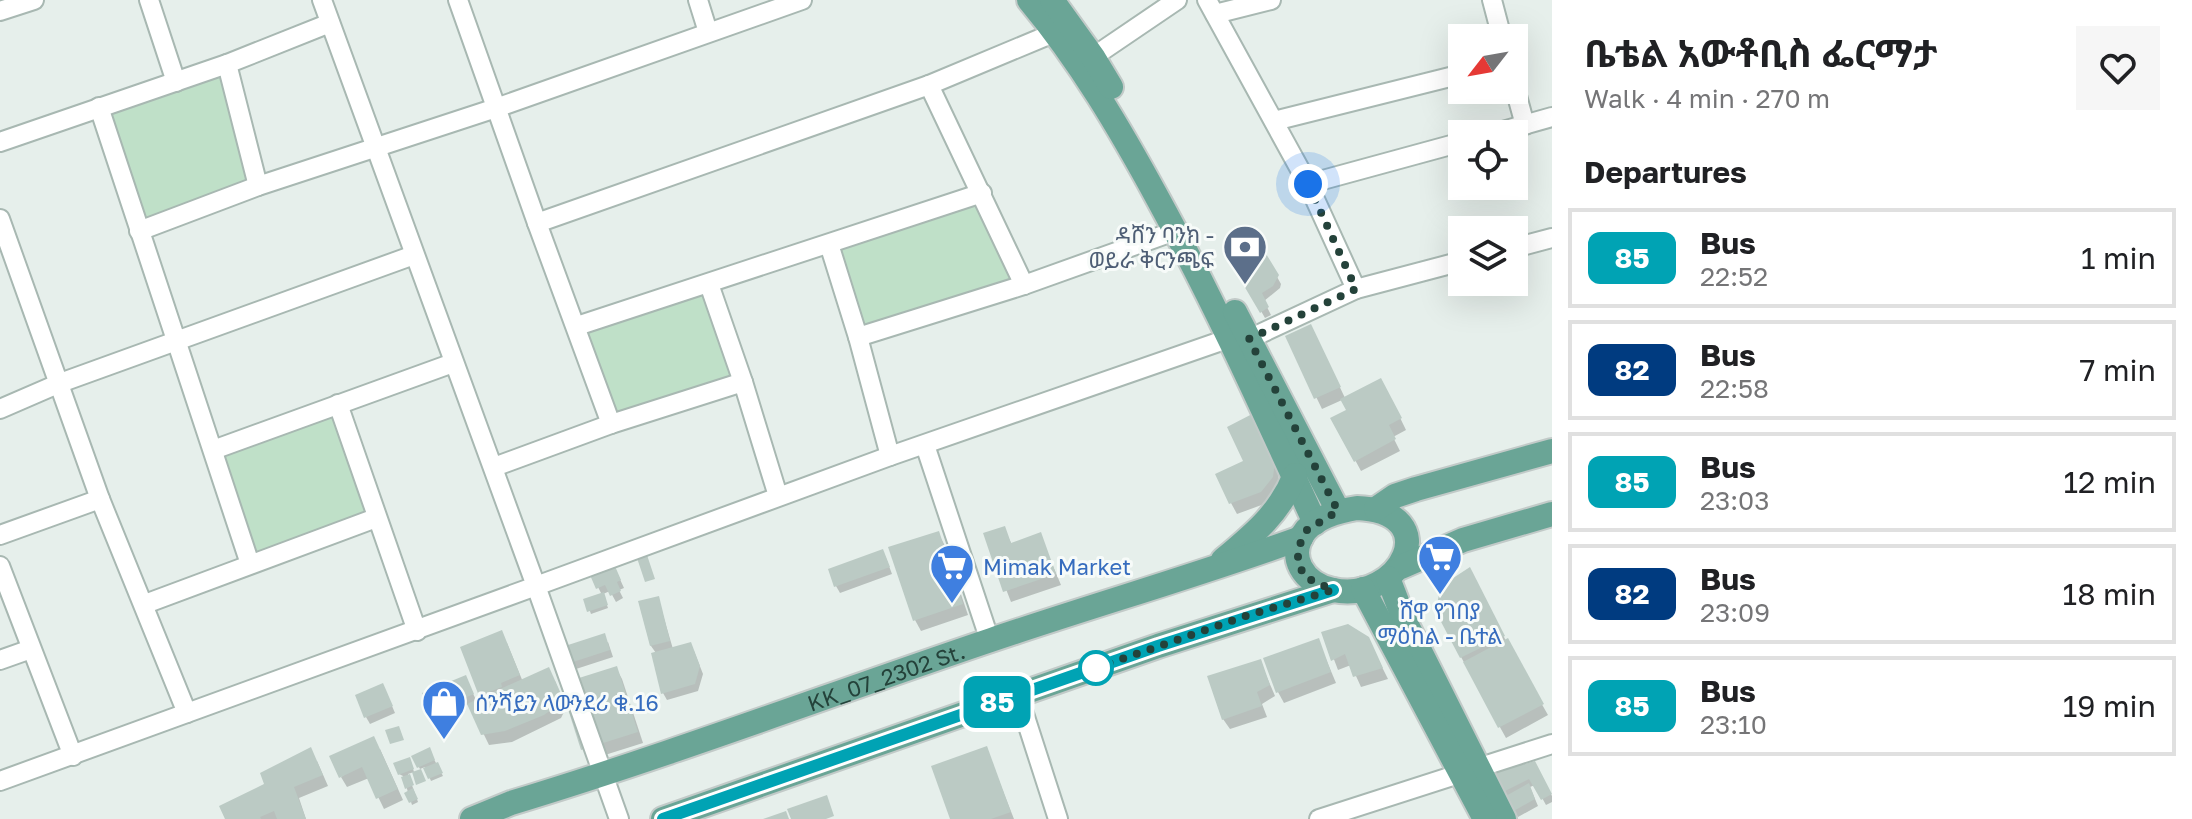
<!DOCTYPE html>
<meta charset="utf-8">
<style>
:root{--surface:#fff;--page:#f6f6f6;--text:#202124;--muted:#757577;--line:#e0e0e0}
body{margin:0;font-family:"Golos Text","Noto Sans Ethiopic",sans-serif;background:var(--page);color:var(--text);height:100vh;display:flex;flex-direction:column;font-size:30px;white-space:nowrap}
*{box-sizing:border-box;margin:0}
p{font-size:26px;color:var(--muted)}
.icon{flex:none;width:44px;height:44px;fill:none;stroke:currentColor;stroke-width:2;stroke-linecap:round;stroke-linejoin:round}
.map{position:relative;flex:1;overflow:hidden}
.side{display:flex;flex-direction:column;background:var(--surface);width:640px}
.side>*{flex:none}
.badge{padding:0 16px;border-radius:12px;font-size:28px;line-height:52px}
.needle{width:52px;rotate:239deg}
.fabs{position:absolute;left:1448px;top:24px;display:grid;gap:16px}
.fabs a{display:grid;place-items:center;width:80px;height:80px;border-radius:0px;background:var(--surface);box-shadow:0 8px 32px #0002;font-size:40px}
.you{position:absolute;width:40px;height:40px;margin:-20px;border:6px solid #fff;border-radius:50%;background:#1a73e8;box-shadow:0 0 0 12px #1a73e833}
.map>.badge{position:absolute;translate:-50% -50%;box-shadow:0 0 0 4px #fff}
h2{padding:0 32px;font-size:30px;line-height:72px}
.round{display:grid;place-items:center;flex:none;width:84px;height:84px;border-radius:0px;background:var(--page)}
.head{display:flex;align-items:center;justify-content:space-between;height:136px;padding:0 32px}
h1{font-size:38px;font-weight:700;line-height:60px}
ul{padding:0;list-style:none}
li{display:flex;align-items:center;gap:24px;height:100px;margin:0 16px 12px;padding:0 16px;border:4px solid var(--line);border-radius:0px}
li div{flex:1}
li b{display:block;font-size:30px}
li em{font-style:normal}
li .badge{min-width:88px;font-weight:700;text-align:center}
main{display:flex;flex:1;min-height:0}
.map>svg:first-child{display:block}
.green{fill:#bfe0c8}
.shadow{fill:#0003}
.building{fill:#bbcac4}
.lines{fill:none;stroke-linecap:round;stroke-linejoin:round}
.street-casing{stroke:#a8b8b2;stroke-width:22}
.primary-casing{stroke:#c2cac8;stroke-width:28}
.street{stroke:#fff;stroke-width:18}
.primary{stroke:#6aa596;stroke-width:24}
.line-casing{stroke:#fff;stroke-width:18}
.line{stroke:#00a3b4;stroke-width:12}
.walk{stroke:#24423a;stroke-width:8;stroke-dasharray:0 14.4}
.stop-dot{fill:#fff;stroke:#00a3b4;stroke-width:4}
.labels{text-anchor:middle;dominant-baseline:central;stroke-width:6;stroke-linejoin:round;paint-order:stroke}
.service-label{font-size:22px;fill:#4e5e75;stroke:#f7fbf9;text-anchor:end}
.shop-label{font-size:22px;fill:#366cbe;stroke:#f7fbf9;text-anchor:start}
.street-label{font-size:22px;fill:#24423a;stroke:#f7fbf9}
</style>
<main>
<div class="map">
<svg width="1552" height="819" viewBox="0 0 1552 819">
<rect width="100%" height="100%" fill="#e6efeb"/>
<g class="green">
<polygon points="227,64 258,186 139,231 99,107"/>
<polygon points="982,193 1024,285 858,337 829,245"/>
<polygon points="709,284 743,382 611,424 577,326"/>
<polygon points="338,404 376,518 250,564 213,450"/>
</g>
<g class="shadow">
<polygon points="1260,247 1281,284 1280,288 1264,301 1271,315 1265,318 1233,262"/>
<polygon points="1287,337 1316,337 1345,398 1387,391 1406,430 1393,437 1400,451 1361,471 1333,419 1348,411 1342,400 1322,409"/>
<polygon points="1261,425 1279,464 1278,489 1267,503 1237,514 1231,503"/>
<polygon points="1004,528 1012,545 1040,535 1061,585 1011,602 985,535"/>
<polygon points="938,533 944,544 968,615 921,631 915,620"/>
<polygon points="886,558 892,574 840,593 836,586"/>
<polygon points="614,566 624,588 619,590 623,598 616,602 610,591 603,594 608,608 591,614 586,600 602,595 589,569"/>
<polygon points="1476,581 1506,641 1548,715 1506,738 1461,657"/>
<polygon points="658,598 673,649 694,651 703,674 698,691 667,700 663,693 656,653 651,646"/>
<polygon points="1324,633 1374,651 1388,679 1361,687 1351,665 1338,670"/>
<polygon points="1318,640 1336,683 1284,703 1278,692"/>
<polygon points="608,642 613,657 576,669 572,662"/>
<polygon points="507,643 523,682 555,681 566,708 561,718 512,742 489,745 469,704 435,718 432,711 469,685 477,702 484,699 481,695"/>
<polygon points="1260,661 1275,696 1262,704 1267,717 1230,729 1223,719"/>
<polygon points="616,668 622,679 643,743 589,760 583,749 563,686"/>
<polygon points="386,692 395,713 370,724 366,717"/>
<polygon points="986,748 1014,819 952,819"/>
<polygon points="380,749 403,800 384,809 369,778 347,787 341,777"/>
<polygon points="429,750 443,776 431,781 425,767 420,769 414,757"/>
<polygon points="317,761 328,786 299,798 306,819 227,819"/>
<polygon points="411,762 414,772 408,774 418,802 412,805 403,776 399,774"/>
<polygon points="1534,764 1552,796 1552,802 1546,805 1535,785 1530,787 1538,806 1518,817 1491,773"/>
</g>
<g class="building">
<polygon points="1260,244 1279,275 1273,286 1262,293 1269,307 1260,313 1230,262"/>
<polygon points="1311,324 1341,387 1314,399 1285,336"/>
<polygon points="1381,378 1402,418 1389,425 1396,439 1354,462 1330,418 1346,410 1340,399"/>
<polygon points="1256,412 1275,462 1273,477 1261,492 1229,504 1215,474 1243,461 1227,427"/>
<polygon points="1005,526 1011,543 1041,532 1056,574 1003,592 983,533"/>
<polygon points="939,531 963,604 913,621 888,547"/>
<polygon points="883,549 890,567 834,587 828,569"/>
<polygon points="646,552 655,579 645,582 636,555"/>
<polygon points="611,557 621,580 617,582 621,591 610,596 605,585 596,589 587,568"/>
<polygon points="1470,567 1505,636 1460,658 1438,616 1437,605 1440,589 1444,584"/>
<polygon points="604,592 608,605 587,612 583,599"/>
<polygon points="659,596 670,641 650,646 638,601"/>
<polygon points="1348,624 1369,637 1383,668 1353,677 1345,654 1331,661 1321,632"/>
<polygon points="502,630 520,675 501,683 502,687 479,696 460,647"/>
<polygon points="605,633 610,650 570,663 565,646"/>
<polygon points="1319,638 1331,672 1276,693 1263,658"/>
<polygon points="1508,638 1544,704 1498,728 1463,662"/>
<polygon points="691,642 700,666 695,684 661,694 651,653"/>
<polygon points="1261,659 1270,685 1257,692 1262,706 1222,720 1207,676"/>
<polygon points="617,666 638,732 581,750 560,684"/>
<polygon points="549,667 562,696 555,707 544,715 505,731 481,735 467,704"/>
<polygon points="466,675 474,694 430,712 422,693"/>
<polygon points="383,683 393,706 364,718 355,695"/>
<polygon points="399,726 404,740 390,744 385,730"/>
<polygon points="374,736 398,789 376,799 362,767 339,778 329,756"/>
<polygon points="987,746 1011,812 991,819 950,819 931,766"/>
<polygon points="311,747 323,775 294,787 306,819 277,819 274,811 260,817 261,819 225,819 219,806 264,784 260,773"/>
<polygon points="430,747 435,760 417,768 411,756"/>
<polygon points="410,757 414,769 398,775 393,763"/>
<polygon points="1518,758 1521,765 1535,761 1552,794 1541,800 1529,779 1499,794 1488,772"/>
<polygon points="438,762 443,773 428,779 423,768"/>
<polygon points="421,769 426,781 416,785 412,772"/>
<polygon points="410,774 414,785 405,789 401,777"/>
<polygon points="1529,783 1535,799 1512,812 1504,797"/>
<polygon points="413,788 418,799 409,803 404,793"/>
<polygon points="827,795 834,816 826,819 791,819 787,809"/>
<polygon points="786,811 789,819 763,819"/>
</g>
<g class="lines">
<g class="street-casing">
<g id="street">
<polyline points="149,0 176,82"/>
<polyline points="458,0 537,223 611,424"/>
<polyline points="698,0 708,32"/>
<polyline points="1207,0 1308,184 1356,289"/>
<polyline points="1492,0 1502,38"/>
<polyline points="0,11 34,0"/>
<polyline points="1215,14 1271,0"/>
<polyline points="1093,57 1177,0"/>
<polyline points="227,64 258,186"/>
<polyline points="929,85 1024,285"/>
<polyline points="1514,85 1525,125"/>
<polyline points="99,107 250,564"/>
<polyline points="1274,121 1462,74"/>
<polyline points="1492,134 1552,117"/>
<polyline points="0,142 227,64 330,23"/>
<polyline points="1308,184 1462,142"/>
<polyline points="0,219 100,499 187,713"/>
<polyline points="537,223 929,85 1056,32"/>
<polyline points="139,231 258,186 496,108 802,0"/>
<polyline points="829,244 858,337 890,456"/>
<polyline points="1514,248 1552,238"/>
<polyline points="709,284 743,382 778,496"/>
<polyline points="577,326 982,193"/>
<polyline points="858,337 1024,285 1175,231"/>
<polyline points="1249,339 1356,289 1462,261"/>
<polyline points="338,404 417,631"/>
<polyline points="0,409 60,383 414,255"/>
<polyline points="925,445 990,641"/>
<polyline points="213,450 453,363"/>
<polyline points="494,467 611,424 743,382"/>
<polyline points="0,535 100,499"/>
<polyline points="0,566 73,756"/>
<polyline points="145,604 376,518"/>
<polyline points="0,660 31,649"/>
<polyline points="1018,695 1058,819"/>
<polyline points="0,781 536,586 322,0"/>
<polyline points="619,819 536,586 890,456 1230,338"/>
<polyline points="1319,819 1552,744"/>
</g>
</g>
<g class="primary-casing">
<g id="primary">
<path d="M1029,0C1080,61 1120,129 1158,199C1216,305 1265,414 1315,523"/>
<polyline points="1052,0 1093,57 1111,87"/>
<polyline points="1235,312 1338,511"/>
<path d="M1357,508C1447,512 1401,604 1333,590C1304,584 1285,556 1306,530C1319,516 1339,511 1357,508Z"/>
<polyline points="1376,509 1395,496 1416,489 1552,451"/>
<path d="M1223,560C1253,535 1280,513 1295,475"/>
<polyline points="1401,567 1463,540 1552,514"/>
<polyline points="1388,578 1403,617 1504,819"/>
<polyline points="1363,589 1485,819"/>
<path id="s1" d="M472,819L511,803C673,754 831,694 991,640C1094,605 1199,575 1301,538"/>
<polyline points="663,819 1158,646 1333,590"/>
</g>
</g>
<use href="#street" class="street"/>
<use href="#primary" class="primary"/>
</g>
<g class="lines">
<g class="line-casing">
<polyline id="line" points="663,819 1158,646 1333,590"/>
</g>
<use href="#line" class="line"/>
<polyline class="walk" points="1096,668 1246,616 1333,590 1305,577 1298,563 1298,548 1307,530 1338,511 1249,339 1356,289 1308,184"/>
</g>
<defs>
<g id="bank-pin" transform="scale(2.3)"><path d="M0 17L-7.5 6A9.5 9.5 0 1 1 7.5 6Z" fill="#5c6f8a" stroke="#f7fbf9"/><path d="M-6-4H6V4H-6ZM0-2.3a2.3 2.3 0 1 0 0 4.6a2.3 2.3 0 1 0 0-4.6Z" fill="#fff"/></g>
<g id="supermarket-pin" transform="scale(2.3)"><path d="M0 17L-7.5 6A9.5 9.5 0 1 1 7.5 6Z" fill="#3f7fe0" stroke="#f7fbf9"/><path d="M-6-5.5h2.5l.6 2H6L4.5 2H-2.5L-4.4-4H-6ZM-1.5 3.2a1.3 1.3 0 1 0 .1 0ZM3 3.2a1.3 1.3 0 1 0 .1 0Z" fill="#fff"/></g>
<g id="shop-pin" transform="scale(2.3)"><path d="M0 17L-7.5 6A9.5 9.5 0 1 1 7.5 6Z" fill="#3f7fe0" stroke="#f7fbf9"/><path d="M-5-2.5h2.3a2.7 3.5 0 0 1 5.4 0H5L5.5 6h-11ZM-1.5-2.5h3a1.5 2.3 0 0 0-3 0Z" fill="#fff"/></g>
</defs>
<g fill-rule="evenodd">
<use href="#bank-pin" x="1245" y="247"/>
<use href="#supermarket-pin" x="1440" y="557"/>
<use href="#supermarket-pin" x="952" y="566"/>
<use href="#shop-pin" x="444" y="702"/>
</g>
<circle class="stop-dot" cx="1096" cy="668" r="16"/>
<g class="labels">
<g class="service-label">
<text x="1214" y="234">ዳሸን ባንክ -<tspan x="1214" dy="25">ወይራ ቅርንጫፍ</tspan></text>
</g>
<g class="shop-label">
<text x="983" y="566">Mimak Market</text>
<text x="1440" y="610" text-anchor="middle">ሸዋ የገበያ<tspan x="1440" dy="25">ማዕከል - ቤተል</tspan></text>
<text x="475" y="702">ሰንሻይን ላውንደሪ ቁ.16</text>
</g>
<g class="street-label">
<text stroke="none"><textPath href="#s1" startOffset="438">KK_07_2302 St.</textPath></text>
</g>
</g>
</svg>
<div class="fabs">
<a><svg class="needle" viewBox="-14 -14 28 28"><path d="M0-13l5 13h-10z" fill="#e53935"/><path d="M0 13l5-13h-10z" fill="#757577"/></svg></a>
<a><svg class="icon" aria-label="locate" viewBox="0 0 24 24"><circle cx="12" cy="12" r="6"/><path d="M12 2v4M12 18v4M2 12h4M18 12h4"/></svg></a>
<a><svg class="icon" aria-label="layers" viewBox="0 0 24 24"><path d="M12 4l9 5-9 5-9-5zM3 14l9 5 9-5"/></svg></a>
</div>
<div class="you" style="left:1308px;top:184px"></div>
<b class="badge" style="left:997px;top:702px;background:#00a3b4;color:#fff">85</b>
</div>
<section class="side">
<div class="head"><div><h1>ቤቴል አውቶቢስ ፌርማታ</h1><p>Walk · 4 min · 270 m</p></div><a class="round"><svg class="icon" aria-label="heart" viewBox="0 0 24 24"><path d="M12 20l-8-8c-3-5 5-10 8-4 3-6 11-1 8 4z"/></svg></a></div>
<h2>Departures</h2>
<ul>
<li><span class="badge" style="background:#00a3b4;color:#fff">85</span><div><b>Bus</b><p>22:52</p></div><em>1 min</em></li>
<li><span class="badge" style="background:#003b80;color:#fff">82</span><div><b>Bus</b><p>22:58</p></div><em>7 min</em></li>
<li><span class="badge" style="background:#00a3b4;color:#fff">85</span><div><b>Bus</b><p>23:03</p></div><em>12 min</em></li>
<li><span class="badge" style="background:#003b80;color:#fff">82</span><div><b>Bus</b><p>23:09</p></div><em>18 min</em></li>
<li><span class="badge" style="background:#00a3b4;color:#fff">85</span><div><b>Bus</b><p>23:10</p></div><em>19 min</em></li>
</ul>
</section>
</main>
